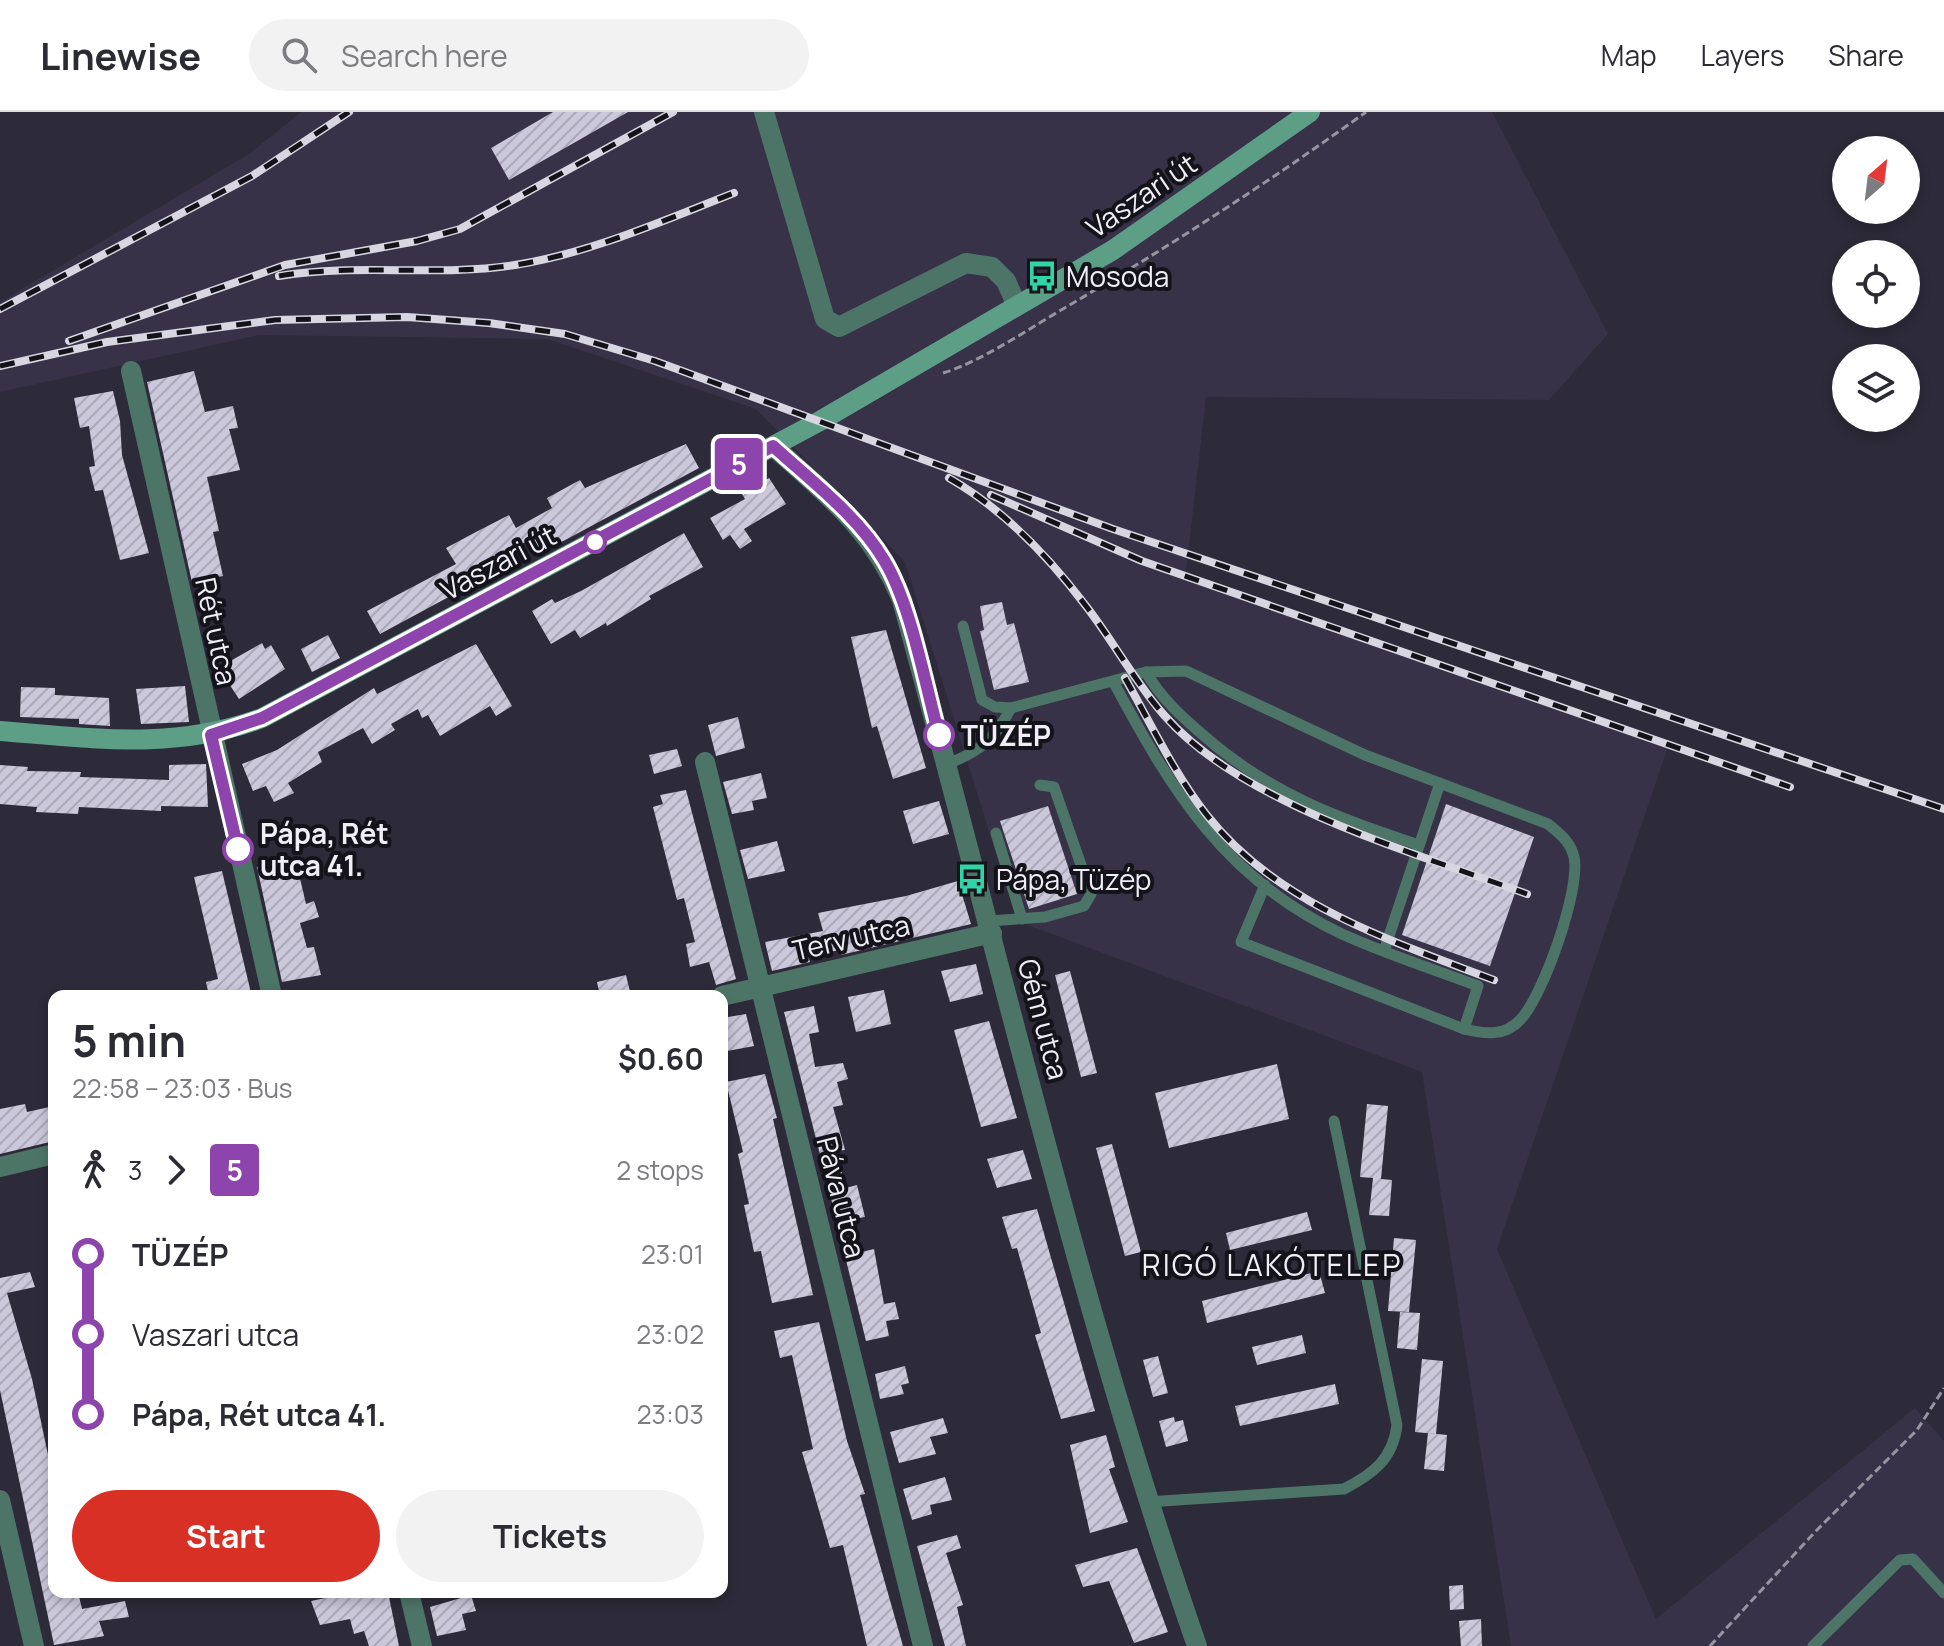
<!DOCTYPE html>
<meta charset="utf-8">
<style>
:root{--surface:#fff;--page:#f2f2f3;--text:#2b2b33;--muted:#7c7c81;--line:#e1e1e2;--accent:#d93025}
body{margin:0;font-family:Manrope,sans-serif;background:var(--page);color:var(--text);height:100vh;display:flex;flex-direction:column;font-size:30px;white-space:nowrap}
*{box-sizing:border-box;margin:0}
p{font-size:26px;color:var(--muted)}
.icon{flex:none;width:44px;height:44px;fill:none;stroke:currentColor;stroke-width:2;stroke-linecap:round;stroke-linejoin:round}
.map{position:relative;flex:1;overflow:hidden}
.panel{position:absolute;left:48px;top:878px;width:680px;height:608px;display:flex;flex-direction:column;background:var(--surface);border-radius:16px;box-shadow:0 4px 12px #0003}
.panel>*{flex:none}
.badge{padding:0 16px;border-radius:6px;font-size:28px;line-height:52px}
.needle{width:52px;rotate:28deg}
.controls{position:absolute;left:1832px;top:24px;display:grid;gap:16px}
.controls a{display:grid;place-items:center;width:88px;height:88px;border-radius:50%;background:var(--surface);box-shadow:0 4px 12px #0003;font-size:40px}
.map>.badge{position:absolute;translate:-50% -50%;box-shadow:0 0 0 4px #fff}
.legs{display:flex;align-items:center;gap:12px;height:88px;padding:0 24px;font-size:26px}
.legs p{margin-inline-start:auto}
.summary{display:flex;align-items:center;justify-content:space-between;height:136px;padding:0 24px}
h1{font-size:44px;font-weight:700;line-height:60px}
.cta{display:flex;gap:16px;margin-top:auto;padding:16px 24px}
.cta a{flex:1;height:92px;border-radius:48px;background:var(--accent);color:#fff;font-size:32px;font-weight:700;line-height:92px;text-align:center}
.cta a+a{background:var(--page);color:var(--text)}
ul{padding:0 24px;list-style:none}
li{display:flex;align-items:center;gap:28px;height:80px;font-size:30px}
li i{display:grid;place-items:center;width:12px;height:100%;margin:0 10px;background:currentColor}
li i::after{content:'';width:20px;height:20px;margin:-10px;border:6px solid;border-radius:50%;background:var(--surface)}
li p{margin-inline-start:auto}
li:first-child i{background:linear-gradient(#0000 50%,currentColor 0)}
li:last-child i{background:linear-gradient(currentColor 50%,#0000 0)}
header{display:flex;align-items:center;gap:48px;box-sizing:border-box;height:112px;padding:0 40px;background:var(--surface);border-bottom:2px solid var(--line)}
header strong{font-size:38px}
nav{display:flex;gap:44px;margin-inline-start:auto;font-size:28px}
.search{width:560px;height:72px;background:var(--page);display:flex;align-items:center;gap:20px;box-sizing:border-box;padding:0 28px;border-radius:44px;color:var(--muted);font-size:30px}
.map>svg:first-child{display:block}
.built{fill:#373247}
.building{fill:url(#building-hatch)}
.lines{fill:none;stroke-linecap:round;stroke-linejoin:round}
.path{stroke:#9694a0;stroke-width:3;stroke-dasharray:8 4;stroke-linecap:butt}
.lane{stroke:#4d7567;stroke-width:11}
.street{stroke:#4d7567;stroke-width:20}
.secondary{stroke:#5d9e87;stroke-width:20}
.rail-casing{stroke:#d7d6e1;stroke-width:8}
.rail{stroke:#15131a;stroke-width:5;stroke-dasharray:15;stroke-linecap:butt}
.line-1-casing{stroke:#fff;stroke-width:18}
.line-1{stroke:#8e44ad;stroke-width:12}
.stop-1-dot{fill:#fff;stroke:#8e44ad;stroke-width:4}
.labels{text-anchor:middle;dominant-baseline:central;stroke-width:8;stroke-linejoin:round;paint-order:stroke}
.street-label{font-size:28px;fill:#efeef8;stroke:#15131a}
.poi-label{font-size:28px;fill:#efeef8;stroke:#15131a;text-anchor:start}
.stop-label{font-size:28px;font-weight:bold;fill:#efeef8;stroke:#15131a;text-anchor:start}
.neighbourhood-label{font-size:30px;letter-spacing:2px;fill:#efeef8;stroke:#15131a}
</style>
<header>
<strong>Linewise</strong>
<div class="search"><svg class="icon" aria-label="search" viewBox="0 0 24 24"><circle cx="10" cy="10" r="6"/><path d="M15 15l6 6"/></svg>Search here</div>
<nav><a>Map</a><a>Layers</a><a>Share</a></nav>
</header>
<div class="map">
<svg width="1944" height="1534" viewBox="0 0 1944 1534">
<defs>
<pattern id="building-hatch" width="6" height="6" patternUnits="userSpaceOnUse" patternTransform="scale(2)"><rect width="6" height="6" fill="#ccc8dc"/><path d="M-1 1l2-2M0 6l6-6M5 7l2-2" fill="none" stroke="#aba8b8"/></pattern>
</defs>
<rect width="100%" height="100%" fill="#2d2a39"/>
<polygon class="built" points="301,0 1492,0 1608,222 1549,288 1206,285 1186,460 1669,632 1497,1137 1656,1507 1915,1296 1944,1329 1944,1534 1511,1534 1422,960 1017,809 905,450 756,297 547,227 259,223 0,280 0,190 252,40"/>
<g class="building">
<polygon points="553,0 628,0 509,68 491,36"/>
<polygon points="194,259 205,300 233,294 238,316 229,317 240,358 207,365 219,419 213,420 223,464 192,470 147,270"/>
<polygon points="113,279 120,309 122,343 149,441 120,448 103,378 95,379 89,355 95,354 89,314 80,316 74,286"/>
<polygon points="686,332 699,356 569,426 538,442 529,428 488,450 495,460 380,522 367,499 456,452 446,436 476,420 509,403 516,416 552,396 547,386 580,368 585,376"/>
<polygon points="769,366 786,392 744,417 752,429 740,437 730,423 723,428 710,406 745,387 742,382"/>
<polygon points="684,421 703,455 649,484 651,487 607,514 606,511 580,526 575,518 551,532 532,499 552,487 555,491 581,479"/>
<polygon points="1002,490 1007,513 1014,511 1029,570 994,578 980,519 984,518 980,494"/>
<polygon points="886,518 926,656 893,667 877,614 872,616 851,525"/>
<polygon points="328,523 340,546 312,560 301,537"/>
<polygon points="262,531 265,537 271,533 285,557 239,587 222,561 229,557 225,552"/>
<polygon points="476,532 512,594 496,604 490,594 440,624 428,603 422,606 418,597 391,612 395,618 372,632 363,616 318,640 322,650 288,671 294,681 274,690 266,674 253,679 242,652 277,638 374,576 377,582"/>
<polygon points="185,574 189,610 141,612 136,577"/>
<polygon points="21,575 55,576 55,583 109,586 110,614 79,612 79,607 20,605"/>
<polygon points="738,605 745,636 716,644 708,613"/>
<polygon points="677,637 682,654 654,662 649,643"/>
<polygon points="206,652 208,695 161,694 161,699 79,695 78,702 36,700 37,695 0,692 0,653 28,655 27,659 81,660 80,665 169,668 169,653"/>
<polygon points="761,661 767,686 752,689 754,698 732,702 723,670"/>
<polygon points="686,678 736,867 716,873 709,850 690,855 686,832 695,830 684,786 677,788 653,695 663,692 660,683"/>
<polygon points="939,689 949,722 913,732 903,699"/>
<polygon points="1446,692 1534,725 1490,854 1402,823"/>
<polygon points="1048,694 1077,782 1029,797 1000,709"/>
<polygon points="777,729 785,759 748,767 740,738"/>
<polygon points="295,745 306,792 314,789 319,805 300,811 307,836 314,835 321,863 282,870 257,755"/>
<polygon points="222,759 251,881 209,884 206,870 218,867 194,765"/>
<polygon points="958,769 971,812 841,843 840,838 808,844 810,850 772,859 765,830 823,819 818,801 906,784"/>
<polygon points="976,852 983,882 950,890 941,859"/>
<polygon points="1070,859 1097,961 1081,965 1055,863"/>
<polygon points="626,863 631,884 600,884 597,870"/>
<polygon points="884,878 891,912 856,920 848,885"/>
<polygon points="814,894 819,920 809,922 815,955 843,951 848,967 837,970 843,993 833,995 845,1038 836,1039 846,1076 857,1073 865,1105 837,1110 784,900"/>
<polygon points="746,902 754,934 722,940 722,906"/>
<polygon points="989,909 1017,1006 981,1015 954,918"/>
<polygon points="1277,952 1289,1007 1169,1036 1155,981"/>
<polygon points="765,962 777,1006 773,1007 813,1183 772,1191 761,1139 754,1140 744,1093 749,1092 738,1042 743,1040 726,970"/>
<polygon points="25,992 27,1000 54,994 54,1029 0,1042 0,997"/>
<polygon points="1367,992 1388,994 1381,1067 1392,1068 1389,1104 1369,1103 1373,1066 1360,1065"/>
<polygon points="1112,1032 1141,1140 1125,1144 1096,1036"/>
<polygon points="1023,1038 1032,1067 997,1076 987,1047"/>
<polygon points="1037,1097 1095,1299 1061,1307 1035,1223 1041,1221 1017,1136 1012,1137 1002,1105"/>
<polygon points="1307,1100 1312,1118 1230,1138 1226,1121"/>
<polygon points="1394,1126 1416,1128 1409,1200 1388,1199"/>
<polygon points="874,1137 884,1192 895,1190 899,1207 886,1209 889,1224 866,1229 845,1144"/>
<polygon points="1319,1159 1325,1181 1207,1211 1202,1189"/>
<polygon points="30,1160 35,1175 7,1181 32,1267 52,1362 54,1480 78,1480 82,1497 125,1489 129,1505 99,1509 104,1524 54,1533 0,1278 0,1166"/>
<polygon points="1400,1200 1420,1201 1417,1238 1397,1236"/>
<polygon points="819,1210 847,1329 865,1382 860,1383 903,1534 867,1534 843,1433 830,1436 802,1340 813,1337 792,1243 780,1246 774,1219"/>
<polygon points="1302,1223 1306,1241 1257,1253 1252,1235"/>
<polygon points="1158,1244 1168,1281 1153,1285 1143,1248"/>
<polygon points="1422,1247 1443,1249 1436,1322 1415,1320"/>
<polygon points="905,1254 909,1271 901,1273 904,1282 880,1287 875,1262"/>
<polygon points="1335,1272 1339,1292 1240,1314 1235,1294"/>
<polygon points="1174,1305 1175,1310 1183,1308 1188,1329 1166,1335 1159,1309"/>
<polygon points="943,1306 948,1321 930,1325 936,1342 899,1351 890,1320"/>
<polygon points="1428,1321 1447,1323 1444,1359 1424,1357"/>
<polygon points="1106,1323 1115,1355 1109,1357 1128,1410 1090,1421 1070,1333"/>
<polygon points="945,1365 952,1388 930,1393 932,1402 912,1408 903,1377"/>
<polygon points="957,1423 961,1436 946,1441 963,1493 957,1495 966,1534 945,1534 917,1434"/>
<polygon points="1137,1436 1168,1520 1134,1531 1109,1469 1083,1475 1075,1453"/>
<polygon points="1463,1473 1464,1497 1450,1498 1449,1474"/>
<polygon points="354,1480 388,1480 399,1534 369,1534 364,1519 354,1522 350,1507 320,1513 311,1489"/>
<polygon points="471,1483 476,1499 462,1502 466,1518 437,1524 430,1495"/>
<polygon points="1481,1507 1482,1534 1461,1534 1459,1509"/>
</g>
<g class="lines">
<g class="path">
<path d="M943,261C981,250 1033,214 1068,194C1170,134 1269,70 1366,0"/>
<polyline points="1710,1534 1814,1421 1917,1318 1944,1276"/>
</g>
<g class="lane">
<polyline points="963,514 982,588 995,595 1011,596"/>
<path d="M1146,560C1160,585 1181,604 1203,623C1270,682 1336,705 1419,733"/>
<path d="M1114,571C1172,679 1225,767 1342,822C1386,842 1433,857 1478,874L1464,917"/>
<path d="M947,652C979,640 995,627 1011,596L1146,560L1186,559L1365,643L1548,712C1561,723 1570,729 1574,745C1581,777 1543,884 1521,907C1505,925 1485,922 1464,917L1241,830L1265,773"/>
<polyline points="996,721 1022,807"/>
<polyline points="989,809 1045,805 1084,794 1091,782 1054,675 1040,673"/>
<polyline points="1384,839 1439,674"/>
<path d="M1147,1390L1344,1377C1373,1362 1393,1347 1397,1313L1334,1009"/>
<polyline points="1813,1534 1900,1448 1913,1447 1944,1481"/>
</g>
<g class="street">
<polyline points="764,0 825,207 839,215 966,151 992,155 1006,169 1017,194"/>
<polyline points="131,259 272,884"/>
<path d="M773,334C828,384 873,417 902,488C998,837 1078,1192 1197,1534"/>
<polyline points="705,650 923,1534"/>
<polyline points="722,884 992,821"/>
<polyline points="0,1055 54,1042"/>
<polyline points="0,1388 34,1534"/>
<polyline points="409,1480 422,1534"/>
</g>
<path class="secondary" d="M0,619C92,626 174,639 262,606L820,309L1113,138L1310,0"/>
<g class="rail-casing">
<g id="rail">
<path d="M279,164C357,151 437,165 515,153C591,141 662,109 734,81"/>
<polyline points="0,197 252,64 349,0"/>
<polyline points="69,229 285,153 417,129 460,117 673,0"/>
<polyline points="0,254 107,230 275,208 407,205 489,211 565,222 655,249 1113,417 1944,697"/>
<path d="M949,366C1003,397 1049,445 1086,494C1113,529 1135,570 1164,603C1242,693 1416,741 1527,782"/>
<polyline points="991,383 1142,449 1790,675"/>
<path d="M1125,566C1151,612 1174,661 1206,702C1277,793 1392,829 1494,868"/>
</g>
</g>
<use href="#rail" class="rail"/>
</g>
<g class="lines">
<g class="line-1-casing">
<path id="line-1" d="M238,737L211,623L262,606L773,334C811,369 857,403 884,448C911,492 925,572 939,623"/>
</g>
<use href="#line-1" class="line-1"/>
</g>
<defs>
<g id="bus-bare" transform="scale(2.4)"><path d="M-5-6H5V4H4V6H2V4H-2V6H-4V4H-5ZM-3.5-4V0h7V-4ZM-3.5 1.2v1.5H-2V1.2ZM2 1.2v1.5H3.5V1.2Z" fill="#31d4a9" stroke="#15131a" stroke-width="2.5" paint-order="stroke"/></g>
</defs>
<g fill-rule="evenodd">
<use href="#bus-bare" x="1042" y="164"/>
<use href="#bus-bare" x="972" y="767"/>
</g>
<g class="stop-1-dot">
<circle cx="595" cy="430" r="10"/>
<circle cx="939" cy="623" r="14"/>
<circle cx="238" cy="737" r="14"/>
</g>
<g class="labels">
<g class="street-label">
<text transform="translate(1141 83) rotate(-34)">Vaszari út</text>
<text transform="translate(498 450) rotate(-28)">Vaszari út</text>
<text transform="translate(217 519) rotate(78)">Rét utca</text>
<text transform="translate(851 825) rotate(-13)">Terv utca</text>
<text transform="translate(1044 907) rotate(75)">Gém utca</text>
<text transform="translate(842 1085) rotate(76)">Páva utca</text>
</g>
<g class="poi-label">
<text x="1066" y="164">Mosoda</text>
<text x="996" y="767">Pápa, Tüzép</text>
</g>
<g class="stop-label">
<text x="961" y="623">TÜZÉP</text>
<text x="260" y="721">Pápa, Rét<tspan x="260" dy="32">utca 41.</tspan></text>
</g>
<g class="neighbourhood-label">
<text x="1272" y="1152">RIGÓ LAKÓTELEP</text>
</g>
</g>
</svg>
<div class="controls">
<a><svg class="needle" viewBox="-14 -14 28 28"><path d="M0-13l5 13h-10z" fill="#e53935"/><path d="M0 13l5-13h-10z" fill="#7c7c81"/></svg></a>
<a><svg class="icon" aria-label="locate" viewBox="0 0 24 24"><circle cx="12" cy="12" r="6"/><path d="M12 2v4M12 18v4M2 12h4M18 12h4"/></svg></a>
<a><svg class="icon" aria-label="layers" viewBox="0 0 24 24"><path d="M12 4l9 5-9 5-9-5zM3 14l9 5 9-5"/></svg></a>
</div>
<b class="badge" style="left:739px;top:352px;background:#8e44ad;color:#fff">5</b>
<section class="panel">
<div class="summary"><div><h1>5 min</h1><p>22:58 – 23:03 · Bus</p></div><b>$0.60</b></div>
<div class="legs"><svg class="icon" aria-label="walk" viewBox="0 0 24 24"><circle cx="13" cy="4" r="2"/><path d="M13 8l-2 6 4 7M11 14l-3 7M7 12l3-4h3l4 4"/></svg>3<svg class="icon" aria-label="forward" viewBox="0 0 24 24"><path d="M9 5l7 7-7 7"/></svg><b class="badge" style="background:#8e44ad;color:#fff">5</b><p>2 stops</p></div>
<ul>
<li><i style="color:#8e44ad"></i><b>TÜZÉP</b><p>23:01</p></li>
<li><i style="color:#8e44ad"></i><span>Vaszari utca</span><p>23:02</p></li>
<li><i style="color:#8e44ad"></i><b>Pápa, Rét utca 41.</b><p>23:03</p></li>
</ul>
<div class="cta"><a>Start</a><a>Tickets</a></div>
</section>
</div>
